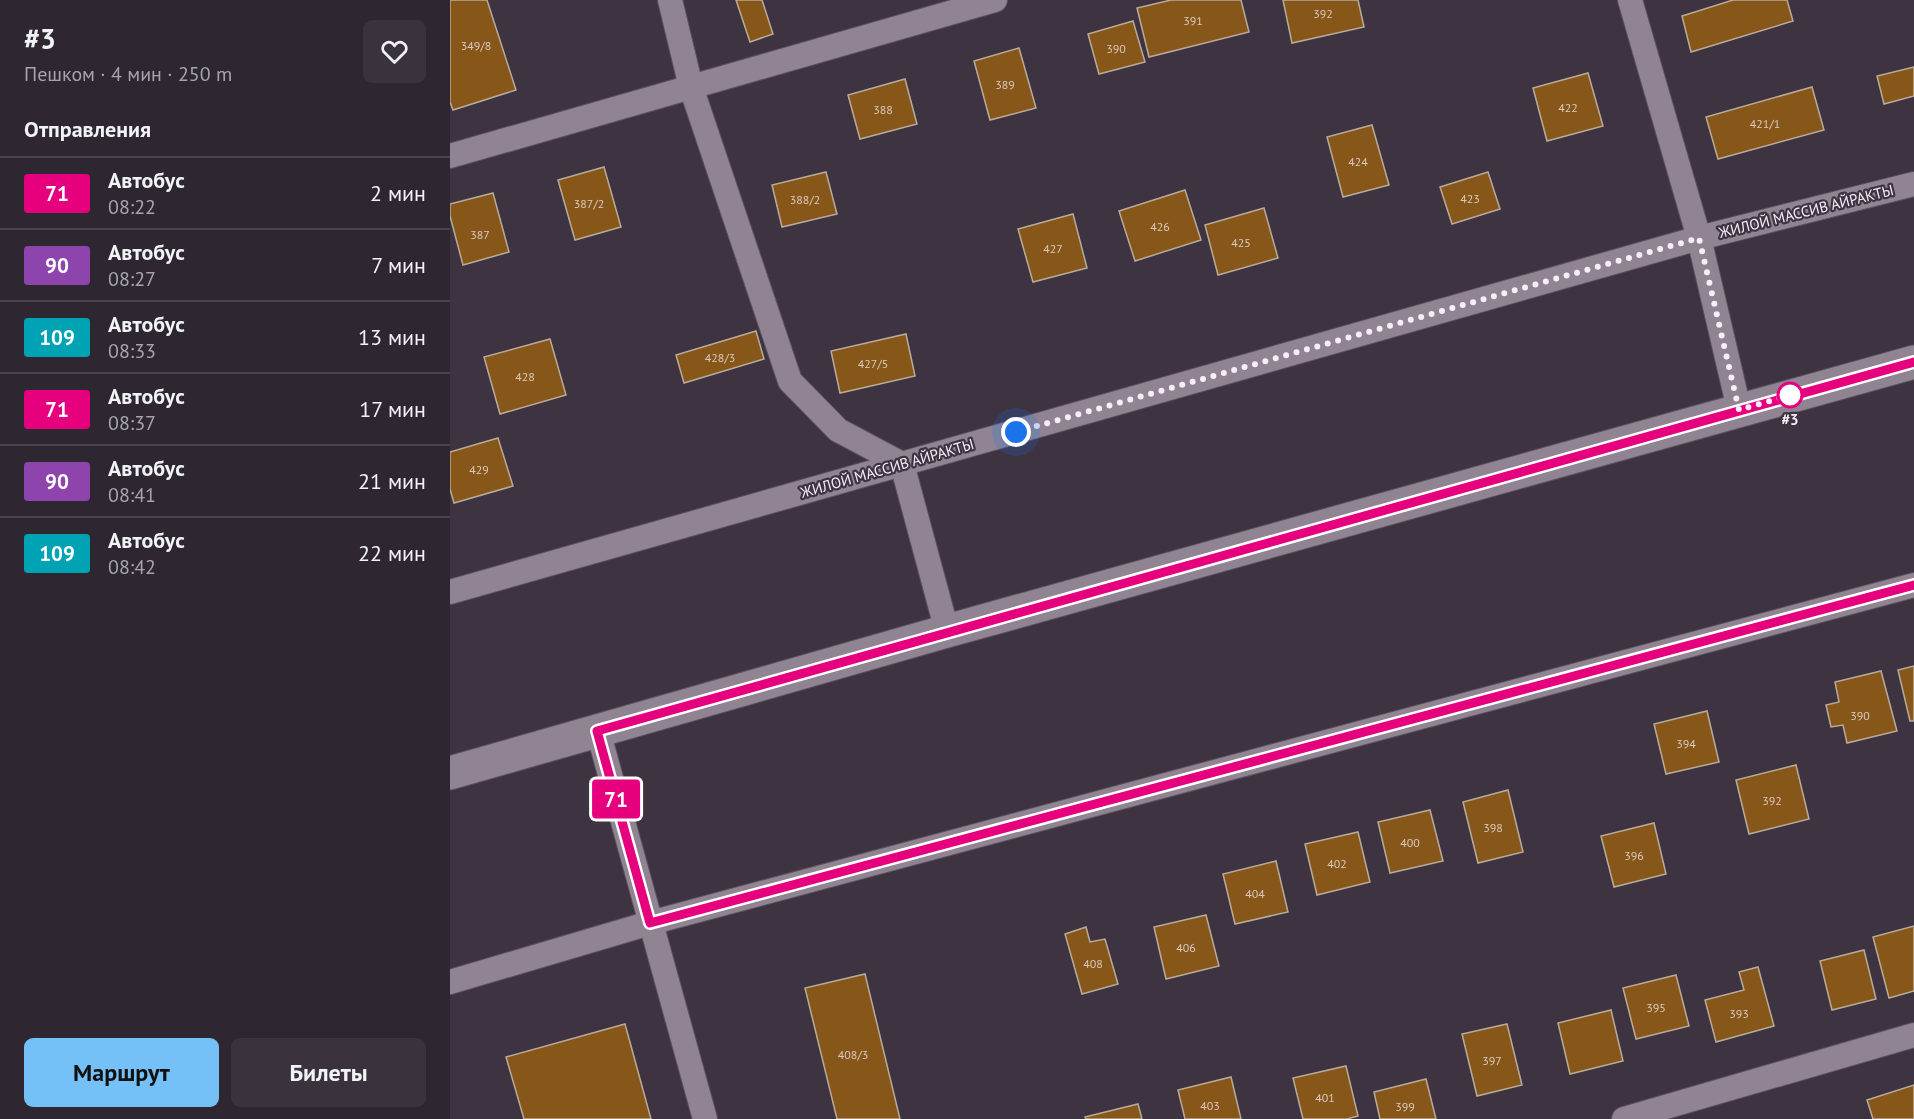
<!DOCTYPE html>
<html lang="ru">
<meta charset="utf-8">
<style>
:root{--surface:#2e2630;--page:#3a323c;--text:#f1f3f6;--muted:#a7a5ab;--line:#49434c;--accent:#75c0f6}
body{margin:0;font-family:"PT Sans",sans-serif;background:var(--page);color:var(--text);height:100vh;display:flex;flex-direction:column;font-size:22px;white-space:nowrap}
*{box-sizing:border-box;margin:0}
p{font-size:20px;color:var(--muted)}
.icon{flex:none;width:33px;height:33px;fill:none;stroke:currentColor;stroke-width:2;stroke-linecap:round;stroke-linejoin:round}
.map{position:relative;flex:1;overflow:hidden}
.sheet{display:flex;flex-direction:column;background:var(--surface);width:450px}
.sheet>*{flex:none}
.badge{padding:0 12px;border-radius:4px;font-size:21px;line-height:39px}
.you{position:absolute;width:30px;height:30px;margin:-15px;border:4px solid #fff;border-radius:50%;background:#1a73e8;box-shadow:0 0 0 9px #1a73e833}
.map>.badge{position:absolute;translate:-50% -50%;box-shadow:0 0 0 3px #fff}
h2{padding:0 24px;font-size:22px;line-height:54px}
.round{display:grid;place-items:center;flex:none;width:63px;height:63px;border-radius:9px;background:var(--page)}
.overview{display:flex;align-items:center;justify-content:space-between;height:102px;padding:0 24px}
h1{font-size:28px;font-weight:600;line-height:45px}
.button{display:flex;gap:12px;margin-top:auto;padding:12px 24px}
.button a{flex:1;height:69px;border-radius:9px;background:var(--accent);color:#111;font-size:24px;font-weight:600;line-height:69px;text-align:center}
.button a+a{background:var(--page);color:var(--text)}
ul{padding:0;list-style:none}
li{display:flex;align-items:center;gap:18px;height:72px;padding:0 24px;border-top:2px solid var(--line)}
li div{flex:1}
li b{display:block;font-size:22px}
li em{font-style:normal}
li .badge{min-width:66px;font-weight:700;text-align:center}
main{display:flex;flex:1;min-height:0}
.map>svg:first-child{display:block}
.building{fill:#87571a;stroke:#b9ab9c;stroke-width:1.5}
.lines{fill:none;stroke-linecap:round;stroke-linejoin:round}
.minor-casing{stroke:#5b525c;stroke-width:26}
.secondary-casing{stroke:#5b525c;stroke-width:35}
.minor{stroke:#908493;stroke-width:24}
.secondary{stroke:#908493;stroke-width:33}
.line-casing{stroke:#fff;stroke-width:14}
.line{stroke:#e6007e;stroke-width:9}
.walk{stroke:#f6eff7;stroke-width:6;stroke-dasharray:0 10.8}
.stop-dot{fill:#fff;stroke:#e6007e;stroke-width:3}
.labels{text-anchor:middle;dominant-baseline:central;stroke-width:4.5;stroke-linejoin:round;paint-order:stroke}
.number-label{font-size:12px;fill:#dac9c0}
.street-label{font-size:15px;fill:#f6eff7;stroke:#3e3340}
.stop-label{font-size:15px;font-weight:bold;fill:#f6eff7;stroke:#3e3340}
</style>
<main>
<section class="sheet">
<div class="overview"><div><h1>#3</h1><p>Пешком · 4 мин · 250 m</p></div><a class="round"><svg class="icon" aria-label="heart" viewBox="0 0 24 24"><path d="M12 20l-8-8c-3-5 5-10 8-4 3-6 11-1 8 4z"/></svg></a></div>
<h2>Отправления</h2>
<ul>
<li><span class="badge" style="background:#e6007e;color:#fff">71</span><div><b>Автобус</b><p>08:22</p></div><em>2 мин</em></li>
<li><span class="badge" style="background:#8e44ad;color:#fff">90</span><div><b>Автобус</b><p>08:27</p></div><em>7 мин</em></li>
<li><span class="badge" style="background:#00a3b4;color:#fff">109</span><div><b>Автобус</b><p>08:33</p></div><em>13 мин</em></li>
<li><span class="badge" style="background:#e6007e;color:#fff">71</span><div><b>Автобус</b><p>08:37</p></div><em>17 мин</em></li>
<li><span class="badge" style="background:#8e44ad;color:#fff">90</span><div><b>Автобус</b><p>08:41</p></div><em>21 мин</em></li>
<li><span class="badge" style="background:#00a3b4;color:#fff">109</span><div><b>Автобус</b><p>08:42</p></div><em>22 мин</em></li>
</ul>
<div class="button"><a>Маршрут</a><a>Билеты</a></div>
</section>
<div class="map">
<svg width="1464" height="1119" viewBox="0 0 1464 1119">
<rect width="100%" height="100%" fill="#3e3340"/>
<g class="building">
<polygon points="0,0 37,0 66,90 3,110 0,102"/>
<polygon points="286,0 312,0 323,34 300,42"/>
<polygon points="721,0 791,0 799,32 699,57 687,8"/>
<polygon points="833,0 908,0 914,27 842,43"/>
<polygon points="1283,0 1337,0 1343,21 1241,52 1232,16"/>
<polygon points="683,21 695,62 649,74 638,34"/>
<polygon points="569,48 586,108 540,120 524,61"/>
<polygon points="1464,67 1464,96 1434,104 1427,76"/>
<polygon points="1138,73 1153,126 1097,141 1083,88"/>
<polygon points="455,79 467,124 410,139 398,95"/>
<polygon points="1362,87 1374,130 1268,159 1256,117"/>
<polygon points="922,125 939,185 893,197 877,137"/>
<polygon points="154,167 171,227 125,240 108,180"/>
<polygon points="376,172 387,214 332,227 322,185"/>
<polygon points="1038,172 1050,209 1002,224 990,187"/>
<polygon points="735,190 751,240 685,261 669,211"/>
<polygon points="43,193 59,252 13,265 0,216 0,204"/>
<polygon points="814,208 828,258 768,275 755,225"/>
<polygon points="623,214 637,268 583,282 568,229"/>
<polygon points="306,331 314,359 234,383 226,355"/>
<polygon points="456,334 465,376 390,393 381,351"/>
<polygon points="100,339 116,395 50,414 34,357"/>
<polygon points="48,438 63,486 4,503 0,489 0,452"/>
<polygon points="1464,666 1464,721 1460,721 1448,670"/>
<polygon points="1431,671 1447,731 1397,743 1393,725 1381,727 1376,705 1389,702 1385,682"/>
<polygon points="1257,711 1269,762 1216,774 1204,724"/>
<polygon points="1346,765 1359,819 1299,834 1286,780"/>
<polygon points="1058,790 1073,852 1028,863 1013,802"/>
<polygon points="980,810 993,861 940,873 928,822"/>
<polygon points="1204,823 1216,874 1164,887 1151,836"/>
<polygon points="908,832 920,882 867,895 855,844"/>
<polygon points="826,861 838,912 785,924 773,874"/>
<polygon points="756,915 769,966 716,979 704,927"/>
<polygon points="1464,926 1464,991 1439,998 1423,937"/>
<polygon points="636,927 640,942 655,939 668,984 632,994 615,934"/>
<polygon points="1414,950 1426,999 1382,1010 1370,961"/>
<polygon points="1308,967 1324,1026 1266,1042 1255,1000 1294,990 1289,972"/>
<polygon points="415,974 450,1119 387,1119 355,988"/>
<polygon points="1226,975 1239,1026 1186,1039 1173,988"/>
<polygon points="1161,1010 1173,1061 1120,1074 1108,1023"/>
<polygon points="175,1024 201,1119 74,1119 56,1057"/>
<polygon points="1057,1024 1072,1085 1027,1096 1012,1034"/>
<polygon points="896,1066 908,1116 897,1119 853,1119 843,1078"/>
<polygon points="781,1077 791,1119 735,1119 728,1090"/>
<polygon points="976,1079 986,1119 930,1119 924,1092"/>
<polygon points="1464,1085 1464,1119 1423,1119 1417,1100"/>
<polygon points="688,1104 692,1119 636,1119 635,1117"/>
</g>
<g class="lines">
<g class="minor-casing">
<g id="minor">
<polyline points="220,0 241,87 340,381 388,430 452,464 497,631"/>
<polyline points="1180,0 1249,238 1289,409"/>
<polyline points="0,156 545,0"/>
<polyline points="0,592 1249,238 1464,184"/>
<polyline points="148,731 255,1119"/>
<polyline points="0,982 200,923 1464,585"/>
<polyline points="1174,1119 1464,1035"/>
</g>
</g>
<g class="secondary-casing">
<polyline id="secondary" points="0,773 497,631 1464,362"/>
</g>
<use href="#minor" class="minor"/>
<use href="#secondary" class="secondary"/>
</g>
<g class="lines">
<g class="line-casing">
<polyline id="line" points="1464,362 147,731 200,923 1464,585"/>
</g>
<use href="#line" class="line"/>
<polyline class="walk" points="566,432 1249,238 1289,410 1340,395"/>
</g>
<circle class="stop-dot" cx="1340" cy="395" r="12"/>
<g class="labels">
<g class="number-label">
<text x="873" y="13">392</text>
<text x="743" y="20">391</text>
<text x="26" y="45">349/8</text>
<text x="666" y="48">390</text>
<text x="555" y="84">389</text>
<text x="1118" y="107">422</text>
<text x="433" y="109">388</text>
<text x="1315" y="123">421/1</text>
<text x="908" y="161">424</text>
<text x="1020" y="198">423</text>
<text x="355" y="199">388/2</text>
<text x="139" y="203">387/2</text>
<text x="710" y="226">426</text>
<text x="30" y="234">387</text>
<text x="791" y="242">425</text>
<text x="603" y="248">427</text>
<text x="270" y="357">428/3</text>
<text x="423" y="363">427/5</text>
<text x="75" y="376">428</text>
<text x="29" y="469">429</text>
<text x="1410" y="715">390</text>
<text x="1236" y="743">394</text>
<text x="1322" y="800">392</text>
<text x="1043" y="827">398</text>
<text x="960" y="842">400</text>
<text x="1184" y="855">396</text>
<text x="887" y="863">402</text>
<text x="805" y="893">404</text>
<text x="736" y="947">406</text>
<text x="643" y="963">408</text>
<text x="1206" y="1007">395</text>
<text x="1289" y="1013">393</text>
<text x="403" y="1054">408/3</text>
<text x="1042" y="1060">397</text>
<text x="875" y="1097">401</text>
<text x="760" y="1105">403</text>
<text x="955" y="1106">399</text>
</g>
<g class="street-label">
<text transform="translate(1356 211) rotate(-14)">ЖИЛОЙ МАССИВ АЙРАКТЫ</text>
<text transform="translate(437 468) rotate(-16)">ЖИЛОЙ МАССИВ АЙРАКТЫ</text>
</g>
<g class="stop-label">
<text x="1340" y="419">#3</text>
</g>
</g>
</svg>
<div class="you" style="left:566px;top:432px"></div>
<b class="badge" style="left:166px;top:799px;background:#e6007e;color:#fff">71</b>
</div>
</main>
